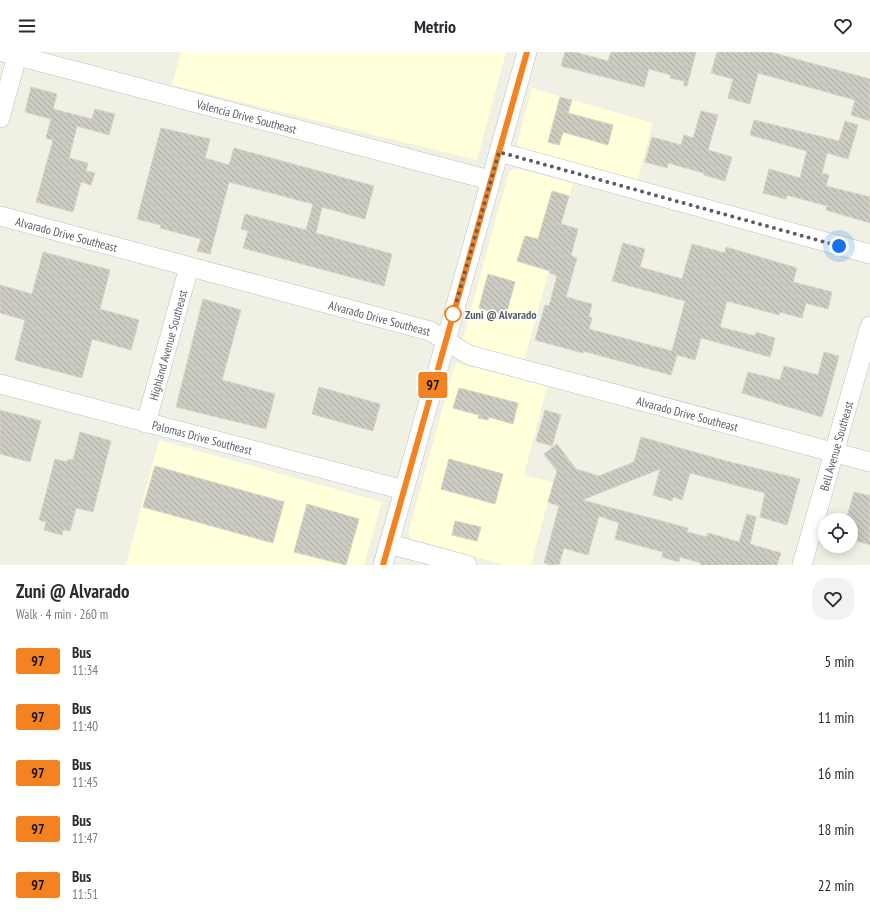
<!DOCTYPE html>
<meta charset="utf-8">
<style>
:root{--surface:#fff;--page:#f2f2f3;--text:#2b2b33;--muted:#7c7c81}
body{margin:0;font-family:"PT Sans Narrow",sans-serif;background:var(--page);color:var(--text);height:100vh;display:flex;flex-direction:column;font-size:15px;white-space:nowrap}
*{box-sizing:border-box;margin:0}
p{font-size:13px;color:var(--muted)}
.icon{flex:none;width:22px;height:22px;fill:none;stroke:currentColor;stroke-width:2;stroke-linecap:round;stroke-linejoin:round}
.map{position:relative;height:513px;overflow:hidden}
.sheet{display:flex;flex-direction:column;background:var(--surface);flex:1}
.sheet>*{flex:none}
.badge{padding:0 8px;border-radius:3px;font-size:14px;line-height:26px}
.controls{position:absolute;left:818px;top:461px;display:grid;gap:8px}
.controls a{display:grid;place-items:center;width:40px;height:40px;border-radius:50%;background:var(--surface);box-shadow:0 2px 10px #0003;font-size:20px}
.you{position:absolute;width:20px;height:20px;margin:-10px;border:3px solid #fff;border-radius:50%;background:#1a73e8;box-shadow:0 0 0 6px #1a73e833}
.map>.badge{position:absolute;translate:-50% -50%;box-shadow:0 0 0 2px #fff}
.round{display:grid;place-items:center;flex:none;width:42px;height:42px;border-radius:16px;background:var(--page)}
.summary{display:flex;align-items:center;justify-content:space-between;height:68px;padding:0 16px}
h1{font-size:19px;font-weight:600;line-height:30px}
ul{padding:0;list-style:none}
li{display:flex;align-items:center;gap:12px;height:56px;padding:0 16px}
li div{flex:1}
li b{display:block;font-size:15px}
li em{font-style:normal}
li .badge{min-width:44px;font-weight:700;text-align:center}
header{display:flex;justify-content:space-between;align-items:center;height:52px;padding:0 16px;background:var(--surface);font-size:18px;font-weight:600}
.map>svg:first-child{display:block}
.commercial{fill:#ffffd9}
.building{fill:url(#building-back-hatch);stroke:#d5d4c1}
.lines{fill:none;stroke-linecap:round;stroke-linejoin:round}
.minor-casing{stroke:#bdbfc6;stroke-width:20}
.minor{stroke:#fff;stroke-width:19}
.line-casing{stroke:#fff;stroke-width:9}
.line{stroke:#f58220;stroke-width:6}
.walk{stroke:#5b5e66;stroke-width:4;stroke-dasharray:0 7.2}
.stop-dot{fill:#fff;stroke:#f58220;stroke-width:2}
.labels{text-anchor:middle;dominant-baseline:central;stroke-width:3;stroke-linejoin:round;paint-order:stroke}
.street-label{font-size:12px;fill:#5b5e66;stroke:#fff}
.stop-label{font-size:12px;font-weight:bold;fill:#5b5e66;stroke:#fff;text-anchor:start}
</style>
<header><svg class="icon" aria-label="menu" viewBox="0 0 24 24"><path d="M4 6h16M4 12h16M4 18h16"/></svg>Metrio<svg class="icon" aria-label="heart" viewBox="0 0 24 24"><path d="M12 20l-8-8c-3-5 5-10 8-4 3-6 11-1 8 4z"/></svg></header>
<div class="map">
<svg width="870" height="513" viewBox="0 0 870 513">
<defs>
<pattern id="building-back-hatch" width="6" height="6" patternUnits="userSpaceOnUse"><rect width="6" height="6" fill="#cdccc2"/><path d="M-1 5l2 2M0 0l6 6M5-1l2 2" fill="none" stroke="#a9a9a1"/></pattern>
</defs>
<rect width="100%" height="100%" fill="#f0f0e4"/>
<g class="commercial">
<polygon points="181,0 506,0 477,108 172,33"/>
<polygon points="532,36 653,71 637,130 523,99 517,94 518,88"/>
<polygon points="515,116 573,131 524,309 465,293 462,289 509,120"/>
<polygon points="457,311 547,334 524,423 553,430 531,513 505,513 411,487 408,481 454,316"/>
<polygon points="159,388 382,450 364,513 126,513"/>
</g>
<g class="building">
<polygon points="565,0 575,0 608,9 611,0 696,0 687,34 684,34 684,29 670,26 671,23 649,17 644,35 561,14"/>
<polygon points="717,0 770,0 870,27 870,69 851,63 855,48 758,21 750,52 728,46 733,27 711,21"/>
<polygon points="31,35 57,42 53,57 92,67 95,57 115,62 109,83 77,74 69,106 88,111 86,119 95,121 91,133 81,130 73,160 36,150 53,88 46,86 51,67 25,60"/>
<polygon points="560,45 572,48 568,61 613,73 608,93 563,80 559,93 548,90"/>
<polygon points="701,59 718,63 708,98 732,105 725,129 704,123 704,121 668,111 667,116 645,110 652,85 681,93 684,83 693,86"/>
<polygon points="754,68 839,89 845,69 858,73 848,107 827,101 822,121 829,123 826,134 870,145 870,171 826,158 827,154 787,143 786,147 763,141 769,117 800,126 807,99 750,83"/>
<polygon points="161,76 210,87 205,106 229,113 234,96 374,134 365,167 322,155 316,181 392,202 384,234 243,196 248,179 241,177 245,162 306,178 313,152 229,130 210,202 197,199 201,187 160,176 161,173 137,167"/>
<polygon points="552,139 569,144 561,172 578,177 571,204 577,206 566,245 592,252 589,265 592,266 589,277 672,299 685,249 612,229 623,191 645,197 640,215 682,227 692,192 725,201 726,195 797,216 793,230 832,240 828,257 806,251 802,266 780,260 779,263 727,249 720,275 755,284 756,280 775,286 770,305 701,286 695,308 677,303 671,323 583,299 583,301 535,288 545,253 549,254 557,224 550,221 550,219 517,209 525,184 538,187"/>
<polygon points="43,200 110,218 100,257 139,268 131,298 92,287 82,326 15,308 25,268 0,261 0,233 32,242"/>
<polygon points="488,222 515,230 506,263 479,256"/>
<polygon points="203,247 241,258 222,328 275,342 266,377 176,355"/>
<polygon points="824,300 839,304 822,365 742,341 748,320 780,328 784,314 818,323"/>
<polygon points="319,335 380,352 373,379 312,362"/>
<polygon points="459,336 518,351 513,372 489,365 488,368 478,366 479,363 453,356"/>
<polygon points="0,358 41,369 30,410 0,402"/>
<polygon points="545,358 561,363 552,394 536,389"/>
<polygon points="80,380 111,389 93,460 76,456 70,479 63,478 62,483 44,478 46,470 39,468 55,407 67,410 68,407 73,408"/>
<polygon points="641,385 726,409 800,427 787,473 760,465 765,441 690,421 682,448 673,445 672,449 653,443 660,417 582,448 688,476 687,480 707,485 708,481 739,490 747,462 756,465 750,492 781,501 777,513 700,513 701,511 680,505 679,510 662,505 663,500 615,487 619,471 599,464 588,503 564,496 559,513 547,513 548,511 544,511 559,454 548,450 557,419 544,402 557,392 576,417 599,424 634,410"/>
<polygon points="449,407 503,422 495,452 441,437"/>
<polygon points="155,414 284,450 273,491 143,455"/>
<polygon points="854,440 870,444 870,493 851,487 851,468 846,468"/>
<polygon points="307,452 359,467 346,513 294,500"/>
<polygon points="455,469 481,475 477,489 452,483"/>
</g>
<g class="lines">
<g class="minor-casing">
<g id="minor">
<path id="s1" d="M3,0L490,128"/>
<polyline points="0,66 17,4"/>
<polyline points="499,100 870,202"/>
<path id="s2" d="M0,164L430,279L469,303L870,410"/>
<path id="s3" d="M0,332L404,438"/>
<path id="s4" d="M146,371L189,215"/>
<polyline points="389,492 467,513"/>
<polyline points="383,513 527,0"/>
<path id="s5" d="M802,513L870,274"/>
</g>
</g>
<use href="#minor" class="minor"/>
</g>
<g class="lines">
<g class="line-casing">
<polyline id="line" points="383,513 527,0"/>
</g>
<use href="#line" class="line"/>
<polyline class="walk" points="453,262 499,100 839,194"/>
</g>
<circle class="stop-dot" cx="453" cy="262" r="8"/>
<g class="labels">
<g class="street-label">
<text stroke="none"><textPath href="#s1" startOffset="252">Valencia Drive Southeast</textPath></text>
<text stroke="none"><textPath href="#s2" startOffset="69">Alvarado Drive Southeast</textPath></text>
<text stroke="none"><textPath href="#s2" startOffset="393">Alvarado Drive Southeast</textPath></text>
<text stroke="none"><textPath href="#s4" startOffset="81">Highland Avenue Southeast</textPath></text>
<text stroke="none"><textPath href="#s2" startOffset="717">Alvarado Drive Southeast</textPath></text>
<text stroke="none"><textPath href="#s3" startOffset="209">Palomas Drive Southeast</textPath></text>
<text stroke="none"><textPath href="#s5" startOffset="124">Bell Avenue Southeast</textPath></text>
</g>
<g class="stop-label">
<text x="465" y="262">Zuni @ Alvarado</text>
</g>
</g>
</svg>
<div class="controls">
<a><svg class="icon" aria-label="locate" viewBox="0 0 24 24"><circle cx="12" cy="12" r="6"/><path d="M12 2v4M12 18v4M2 12h4M18 12h4"/></svg></a>
</div>
<div class="you" style="left:839px;top:194px"></div>
<b class="badge" style="left:433px;top:333px;background:#f58220;color:#111">97</b>
</div>
<section class="sheet">
<div class="summary"><div><h1>Zuni @ Alvarado</h1><p>Walk · 4 min · 260 m</p></div><a class="round"><svg class="icon" aria-label="heart" viewBox="0 0 24 24"><path d="M12 20l-8-8c-3-5 5-10 8-4 3-6 11-1 8 4z"/></svg></a></div>
<ul>
<li><span class="badge" style="background:#f58220;color:#111">97</span><div><b>Bus</b><p>11:34</p></div><em>5 min</em></li>
<li><span class="badge" style="background:#f58220;color:#111">97</span><div><b>Bus</b><p>11:40</p></div><em>11 min</em></li>
<li><span class="badge" style="background:#f58220;color:#111">97</span><div><b>Bus</b><p>11:45</p></div><em>16 min</em></li>
<li><span class="badge" style="background:#f58220;color:#111">97</span><div><b>Bus</b><p>11:47</p></div><em>18 min</em></li>
<li><span class="badge" style="background:#f58220;color:#111">97</span><div><b>Bus</b><p>11:51</p></div><em>22 min</em></li>
</ul>
</section>
